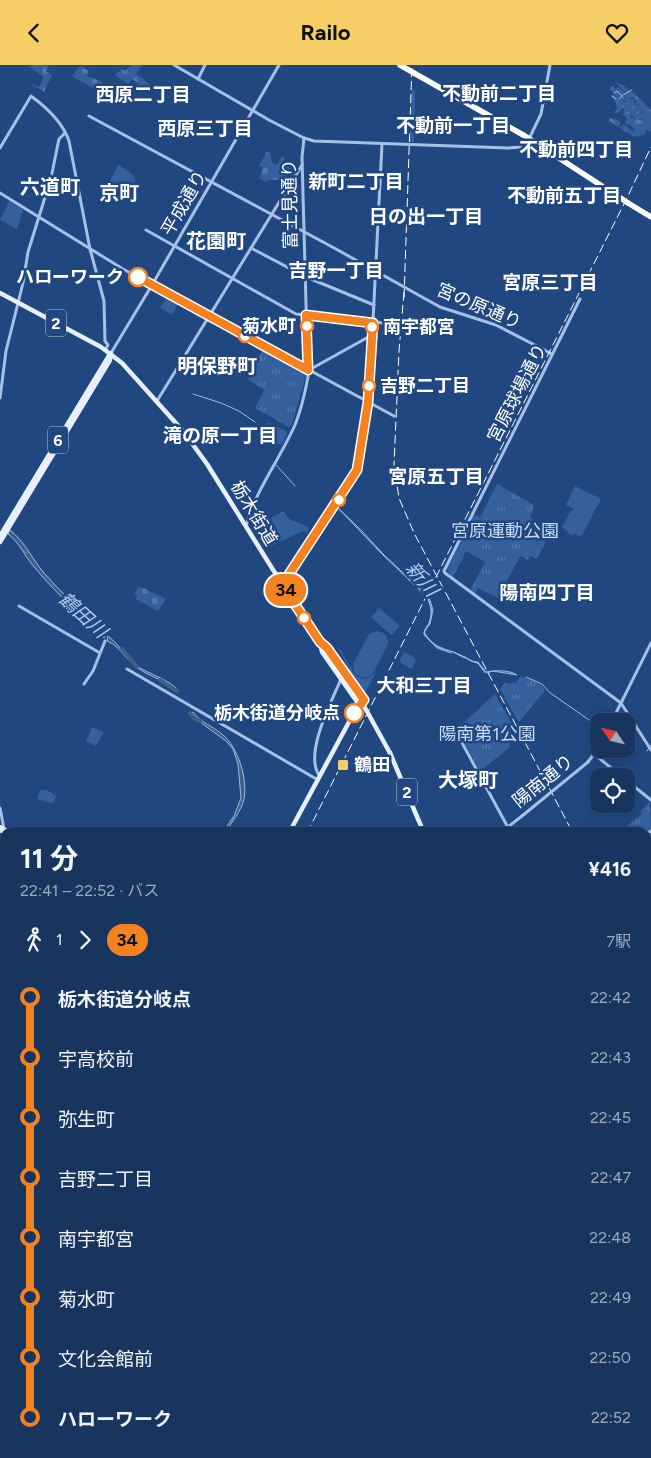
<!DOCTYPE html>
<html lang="ja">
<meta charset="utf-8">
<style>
:root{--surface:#183560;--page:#254069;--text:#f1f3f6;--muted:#9fabbd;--line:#365075;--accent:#f5cf66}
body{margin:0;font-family:Figtree,"Noto Sans JP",sans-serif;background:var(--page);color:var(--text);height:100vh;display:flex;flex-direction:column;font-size:19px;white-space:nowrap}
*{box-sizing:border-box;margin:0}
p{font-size:16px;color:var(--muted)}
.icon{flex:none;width:28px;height:28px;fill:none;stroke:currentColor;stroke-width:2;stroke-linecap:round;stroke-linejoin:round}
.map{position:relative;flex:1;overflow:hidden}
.drawer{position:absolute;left:0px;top:762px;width:651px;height:631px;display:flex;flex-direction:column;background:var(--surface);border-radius:15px 15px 0 0;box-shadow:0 2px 8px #0003,0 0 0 1px var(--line)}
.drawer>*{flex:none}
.badge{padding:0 10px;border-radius:16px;font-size:18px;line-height:32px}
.needle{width:32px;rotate:305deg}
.controls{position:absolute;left:590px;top:648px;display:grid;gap:10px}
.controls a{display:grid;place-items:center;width:45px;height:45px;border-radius:10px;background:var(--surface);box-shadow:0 2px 8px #0003,0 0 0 1px var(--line);font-size:25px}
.map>.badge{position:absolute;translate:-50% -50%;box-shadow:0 0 0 2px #fff}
.legs{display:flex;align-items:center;gap:8px;height:55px;padding:0 20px;font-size:16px}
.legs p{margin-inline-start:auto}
.summary{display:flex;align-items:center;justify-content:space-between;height:85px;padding:0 20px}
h1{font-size:28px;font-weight:700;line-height:38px}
ul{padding:0 20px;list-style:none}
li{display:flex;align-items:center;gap:18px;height:60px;font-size:19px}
li i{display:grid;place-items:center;width:8px;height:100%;margin:0 6px;background:currentColor}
li i::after{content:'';width:12px;height:12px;margin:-6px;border:4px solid;border-radius:50%;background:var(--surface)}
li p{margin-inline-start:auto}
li:first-child i{background:linear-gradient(#0000 50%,currentColor 0)}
li:last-child i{background:linear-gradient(currentColor 50%,#0000 0)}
header{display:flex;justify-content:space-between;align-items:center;height:65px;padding:0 20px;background:var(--accent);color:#111;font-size:22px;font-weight:700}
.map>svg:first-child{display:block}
.grass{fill:#34619e}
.forest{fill:url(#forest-firs)}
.cemetery{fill:url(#cemetery-stones)}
.park{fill:url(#park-tufts)}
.garden{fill:url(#garden-dots)}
.water{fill:url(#water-ripples);stroke:#99bce9}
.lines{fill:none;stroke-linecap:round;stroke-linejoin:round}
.stream{stroke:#99bce9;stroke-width:1}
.river{stroke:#415e87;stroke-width:4}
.minor{stroke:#a5c1e8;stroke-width:3}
.major{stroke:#e7effd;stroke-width:4.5}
.highway{stroke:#fff;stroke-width:5.5}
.rail{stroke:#fff;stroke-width:1;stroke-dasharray:9 4;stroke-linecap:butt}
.minor-bridge{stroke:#a5c1e8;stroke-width:3}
.major-bridge{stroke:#e7effd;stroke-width:4.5}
.highway-bridge{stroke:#fff;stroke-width:5.5}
.line-1-casing{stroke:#fff;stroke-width:11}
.line-1{stroke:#f58220;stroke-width:8}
.stop-1-dot{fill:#fff;stroke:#f58220;stroke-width:2.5}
.poi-dot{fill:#f5cf66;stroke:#204780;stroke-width:2}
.labels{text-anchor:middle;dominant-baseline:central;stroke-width:5;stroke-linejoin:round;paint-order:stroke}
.shield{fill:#204780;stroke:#bcc8d9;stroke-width:1}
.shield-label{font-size:16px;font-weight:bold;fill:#fff}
.street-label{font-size:18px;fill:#fff;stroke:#204780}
.stop-label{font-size:18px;font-weight:bold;fill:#fff;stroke:#204780;text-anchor:end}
.park-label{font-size:18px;fill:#c9dcf6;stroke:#204780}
.poi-label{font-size:18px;font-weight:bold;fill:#fff;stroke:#204780;text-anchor:start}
.neighbourhood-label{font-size:19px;font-weight:bold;fill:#fff;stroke:#204780}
.water-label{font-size:19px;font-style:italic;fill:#b0ccef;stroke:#204780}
.quarter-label{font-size:20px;font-weight:bold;fill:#fff;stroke:#204780}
</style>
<header><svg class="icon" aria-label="back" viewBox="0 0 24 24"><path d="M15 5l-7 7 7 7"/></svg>Railo<svg class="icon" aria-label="heart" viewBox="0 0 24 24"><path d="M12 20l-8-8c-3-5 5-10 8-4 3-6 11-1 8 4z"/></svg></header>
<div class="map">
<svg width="651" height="1393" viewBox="0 0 651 1393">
<defs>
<pattern id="forest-firs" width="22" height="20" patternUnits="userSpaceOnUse" patternTransform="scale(1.25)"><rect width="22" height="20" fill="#34619e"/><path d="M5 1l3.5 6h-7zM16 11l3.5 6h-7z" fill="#5279ad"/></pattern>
<pattern id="cemetery-stones" width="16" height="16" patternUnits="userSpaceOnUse" patternTransform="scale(1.25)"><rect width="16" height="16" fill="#34619e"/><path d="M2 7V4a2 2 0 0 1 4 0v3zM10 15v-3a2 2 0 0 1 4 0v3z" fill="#5279ad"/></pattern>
<pattern id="park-tufts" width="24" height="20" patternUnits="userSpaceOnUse" patternTransform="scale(1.25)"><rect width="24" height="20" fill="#34619e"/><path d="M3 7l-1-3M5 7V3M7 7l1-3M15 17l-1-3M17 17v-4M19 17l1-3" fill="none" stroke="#5279ad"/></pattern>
<pattern id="garden-dots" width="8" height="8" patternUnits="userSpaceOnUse" patternTransform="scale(1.25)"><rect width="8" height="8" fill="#34619e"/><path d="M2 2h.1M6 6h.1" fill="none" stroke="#5279ad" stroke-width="1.8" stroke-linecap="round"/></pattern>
<pattern id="water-ripples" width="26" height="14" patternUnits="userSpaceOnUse" patternTransform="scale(1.25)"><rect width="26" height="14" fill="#415e87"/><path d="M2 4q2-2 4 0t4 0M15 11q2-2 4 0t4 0" fill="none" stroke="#5e7699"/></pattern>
</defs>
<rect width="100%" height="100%" fill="#204780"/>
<g class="grass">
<polygon points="412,25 415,26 414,77 410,77"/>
<path d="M118,100C138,111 140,116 129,135L107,122Z"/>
<polygon points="9,136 23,145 17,164 0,155"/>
<polygon points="168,230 179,237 172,250 160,243"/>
<polygon points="575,421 601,434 582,470 580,471 575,469 571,470 562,462 571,445 573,446 574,444 566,440"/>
<polygon points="283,446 289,454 309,462 307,468 303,466 264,484 258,474 277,465 271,453"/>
<polygon points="474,450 480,452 451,510 447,505"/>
<polygon points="379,543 400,561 392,570 380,561 384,564 371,552"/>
<path d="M376,566C383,566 389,571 388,579L372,610C365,614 358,613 354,606L353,599L369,569Z"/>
<path d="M337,581C349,593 357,631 377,605L365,628L348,605L349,603Z"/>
<polygon points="404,587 414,592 416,595 412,604 399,597"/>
<polygon points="92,662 104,667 96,681 86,676"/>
<polygon points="40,725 47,725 56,731 54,737 51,738 37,734"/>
</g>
<g class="forest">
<path d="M614,16C632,25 637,31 651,45V67L647,65L644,71L642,70L634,72L609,56V53L617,55L621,58L619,61L620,63L624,59L634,67L635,64L628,59L632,52L640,55L642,54L644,49L638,39H634L636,36L634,33H630L626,37L624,36L626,28Z"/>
<polygon points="0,989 5,991 5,1060 0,1071"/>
<polygon points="102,1389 157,1389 160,1393 105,1393"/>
</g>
<g class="cemetery">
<polygon points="32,0 49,0 46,6 52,10 44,27 32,20 33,19 39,22 44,12 30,2"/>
<polygon points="132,0 142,0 136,9 150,19 145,27 136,22 138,18 132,14 129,19 115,11 118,6 119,7 122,4 125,6"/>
<polygon points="80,1 89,6 87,11 103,17 98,26 72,11"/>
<polygon points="267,86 270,88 272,98 277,100 282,91 285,93 282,99 296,106 289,117 280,115 267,115 266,117 259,113 263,102 259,101"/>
<polygon points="139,521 166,534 158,546 136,534 137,531 134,529"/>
</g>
<g class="park">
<polygon points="263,284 303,306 306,310 292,359 289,362 255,343 264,325 247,314"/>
<polygon points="268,357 286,366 287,369 282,380 275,377 264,363"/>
<polygon points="497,419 534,440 530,452 546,476 537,494 530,491 528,495 520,491 498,533 478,523 475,529 470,526 485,497 466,486 453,512 451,510"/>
<path d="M521,612C531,614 539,616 545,625L520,656H518L500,624L505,618H516L519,613Z"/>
<polygon points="495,629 518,670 510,675 510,682 480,706 457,664"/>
<polygon points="650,736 651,765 646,768 618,768 642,749 640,747"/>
<polygon points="0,1349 5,1349 5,1383 0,1384"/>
</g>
<polygon class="garden" points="612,21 616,24 618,22 626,29 623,36 627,38 628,34 634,34 634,40 636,39 642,45 641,47 644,49 642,53 639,55 631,50 630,57 627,59 625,57 627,53 623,50 624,43 622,43 620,47 614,48 617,43 614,34 612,33 614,28 609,25"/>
<g class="water">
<path d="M336,441L360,464L383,489L429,532L433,545L430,559L424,567C435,585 444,582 460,590C467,592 471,597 478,597L486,607C495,605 510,605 517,610L493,606L487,608L478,598C470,597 467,593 460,590C443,582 436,587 424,568L429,559L432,546L428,533L383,490Z"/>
<path d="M10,465C25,477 32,494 44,508C63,530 85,549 106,569L104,573C80,550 56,528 35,503C25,492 20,478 8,469Z"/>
<path d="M108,571C120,580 127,594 136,601C148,608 171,616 178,625L176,626C165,614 145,611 133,599C124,591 119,581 107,576Z"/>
<path d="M193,647C201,658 213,661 223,670C238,682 248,715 244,734C241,747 232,756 226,767H223L234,751L241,733L238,699L233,684L226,676L193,652L190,649Z"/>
</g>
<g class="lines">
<g class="stream">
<polyline points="614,28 617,26 622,31 619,34"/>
<polyline points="623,30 632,25"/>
<polyline points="612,31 616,34"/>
<polyline points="193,329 221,338 239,346 255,357"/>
<polyline points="260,361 270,369 274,376 274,378"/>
<polyline points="276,400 295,421"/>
<polyline points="376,482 385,492"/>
<path d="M425,529C431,538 433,548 429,558C426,563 424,564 424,570L437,583L451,588"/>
<polyline points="455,588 465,593"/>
<polyline points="475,597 478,598 485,608"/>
<polyline points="526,612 542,619 549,627 599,662"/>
<polyline points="647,686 651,680"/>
<polyline points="229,761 229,768"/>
<polyline points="646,941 651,945"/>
</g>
<g class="river">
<polyline points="122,584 137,602"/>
<polyline points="160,615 177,626"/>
<polyline points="190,648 195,654 200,656"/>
</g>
<g class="minor">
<polyline points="174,0 269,55 304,73 314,76 508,83 522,82 527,78 541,49 550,0"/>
<polyline points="198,14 205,0"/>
<polyline points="89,51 336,184 440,242 496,260 552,289"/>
<path d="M0,83L31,31C46,42 63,58 69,76L90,184L104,236L105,276L108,280L105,285"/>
<polyline points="0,128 123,204 394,351"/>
<polyline points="146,165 296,249 384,258"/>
<polyline points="251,183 306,212 374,240"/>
<polyline points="580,234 444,506 445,508 621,638 651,685"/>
<circle cx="388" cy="258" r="4"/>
<polyline points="111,288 152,220 279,0"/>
<polyline points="309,305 372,270"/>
<polyline points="0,333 6,286 23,218 28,187 51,113 59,74 65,68"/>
<polyline points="157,336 302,100"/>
<path d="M246,461C256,424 280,394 295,360C301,345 305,328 308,312L302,92L304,73"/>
<polyline points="283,519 357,405 368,337 371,295 382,79"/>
<polyline points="19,541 100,588"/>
<path d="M127,604L318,715L319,710C304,688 332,636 341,614"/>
<polyline points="84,619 93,606 105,576"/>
<polyline points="612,656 651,578"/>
<polyline points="454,663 511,768"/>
<polyline points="594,689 621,711"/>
<polyline points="588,697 599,682"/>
<polyline points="626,715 651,735"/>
<polyline points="0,743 4,764 0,804"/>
<polyline points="500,768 522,751"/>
<polyline points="646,769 651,766"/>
<polyline points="646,838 651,835"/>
<polyline points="646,886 651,895"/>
<polyline points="0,895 3,914 0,939"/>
<polyline points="646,964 651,966"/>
<polyline points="646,1038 651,1035"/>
<polyline points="646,1118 651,1118"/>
<polyline points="0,1273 5,1277"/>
<polyline points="277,1389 287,1393"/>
</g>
<g class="major">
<polyline points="0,228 101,282 122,298 183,366 207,399 270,500 325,586"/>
<polyline points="0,471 110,289"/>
<polyline points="0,477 110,295 111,288"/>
<polyline points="321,581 322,587 360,641"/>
<polyline points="325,581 351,616 363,636"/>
<polyline points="390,688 424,768"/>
<polyline points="0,762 10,768"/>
<polyline points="0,765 5,768"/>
<polyline points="289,768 349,657 360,640"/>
<polyline points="646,1150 651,1160"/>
<polyline points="443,1389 446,1393"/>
<polyline points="502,1389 503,1393"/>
<polyline points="508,1389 509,1393"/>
</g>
<g class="highway">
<polyline points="400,0 525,71 622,134"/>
<polyline points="628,138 651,152"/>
</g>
<g class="rail">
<polyline points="404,227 399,286 394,400 399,433 414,468 573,768"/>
<polyline points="404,233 412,0"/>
<polyline points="307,768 627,133 651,82"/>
<polyline points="646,905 651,914"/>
<polyline points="0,1153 5,1148"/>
</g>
<polyline class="minor-bridge" points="522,751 588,697"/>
<polyline class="major-bridge" points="325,586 364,641 390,688"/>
<polyline class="highway-bridge" points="622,134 628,138"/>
</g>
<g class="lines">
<g class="line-1-casing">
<polyline id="line-1" points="138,212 308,305 306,250 373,258 368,337 357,405 282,520 320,577 327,583 364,635 354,648"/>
</g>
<use href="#line-1" class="line-1"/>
</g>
<g class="stop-1-dot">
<circle cx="138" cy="212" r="9"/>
<circle cx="307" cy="261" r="6"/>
<circle cx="372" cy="262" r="6"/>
<circle cx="245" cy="271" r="6"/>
<circle cx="369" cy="321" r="6"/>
<circle cx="339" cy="435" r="6"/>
<circle cx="304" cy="553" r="6"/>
<circle cx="354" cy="648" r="9"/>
</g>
<rect class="poi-dot" x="337" y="694" width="12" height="12" rx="2.5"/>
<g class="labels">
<g class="shield">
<rect x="46" y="244.5" width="20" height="27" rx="4"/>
<rect x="48" y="361.5" width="20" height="27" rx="4"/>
<rect x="397" y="713.5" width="20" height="27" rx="4"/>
</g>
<g class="shield-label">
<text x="56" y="258">2</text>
<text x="58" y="375">6</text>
<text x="407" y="727">2</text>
</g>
<g class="street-label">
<text transform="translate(184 138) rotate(-60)">平成通り</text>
<text transform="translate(290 139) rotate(-91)">富士見通り</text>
<text transform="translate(479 241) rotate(23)">宮の原通り</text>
<text transform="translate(517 328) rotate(-63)">宮原球場通り</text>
<text transform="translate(254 448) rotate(59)">栃木街道</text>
<text transform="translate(543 716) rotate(-39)">陽南通り</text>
</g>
<g class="stop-label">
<text x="124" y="212">ハローワーク</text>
<text x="296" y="261">菊水町</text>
<text x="383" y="262" text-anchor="start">南宇都宮</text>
<text x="380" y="321" text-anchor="start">吉野二丁目</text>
<text x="340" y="648">栃木街道分岐点</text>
</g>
<g class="park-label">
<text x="505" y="466">宮原運動公園</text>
<text x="487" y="669">陽南第1公園</text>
</g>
<g class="poi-label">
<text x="354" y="700">鶴田</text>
</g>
<g class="neighbourhood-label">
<text x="499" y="28">不動前二丁目</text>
<text x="143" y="29">西原二丁目</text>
<text x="453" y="60">不動前一丁目</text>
<text x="205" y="63">西原三丁目</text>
<text x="576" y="84">不動前四丁目</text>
<text x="356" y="116">新町二丁目</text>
<text x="564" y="130">不動前五丁目</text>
<text x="426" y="151">日の出一丁目</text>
<text x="336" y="205">吉野一丁目</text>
<text x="550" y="217">宮原三丁目</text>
<text x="220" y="370">滝の原一丁目</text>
<text x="436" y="411">宮原五丁目</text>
<text x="547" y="527">陽南四丁目</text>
<text x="424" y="620">大和三丁目</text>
</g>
<g class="water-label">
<text transform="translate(422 514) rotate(50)">新川</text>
<text transform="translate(83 550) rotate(42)">鶴田川</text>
</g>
<g class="quarter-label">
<text x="50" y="122">六道町</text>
<text x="119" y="128">京町</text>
<text x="216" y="176">花園町</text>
<text x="217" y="301">明保野町</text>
<text x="468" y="715">大塚町</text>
</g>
</g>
</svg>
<div class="controls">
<a><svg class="needle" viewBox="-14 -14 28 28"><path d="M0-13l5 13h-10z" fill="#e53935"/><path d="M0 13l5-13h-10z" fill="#9fabbd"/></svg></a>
<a><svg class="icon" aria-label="locate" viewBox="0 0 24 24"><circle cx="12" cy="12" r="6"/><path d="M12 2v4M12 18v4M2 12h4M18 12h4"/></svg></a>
</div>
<b class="badge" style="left:286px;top:525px;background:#f58220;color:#111">34</b>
<section class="drawer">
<div class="summary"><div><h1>11 分</h1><p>22:41 – 22:52 · バス</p></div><b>¥416</b></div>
<div class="legs"><svg class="icon" aria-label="walk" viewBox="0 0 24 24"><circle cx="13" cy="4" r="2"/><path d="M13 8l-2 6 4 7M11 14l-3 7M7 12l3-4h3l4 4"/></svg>1<svg class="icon" aria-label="forward" viewBox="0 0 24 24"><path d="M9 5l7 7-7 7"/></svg><b class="badge" style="background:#f58220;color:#111">34</b><p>7駅</p></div>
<ul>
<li><i style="color:#f58220"></i><b>栃木街道分岐点</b><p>22:42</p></li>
<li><i style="color:#f58220"></i><span>宇高校前</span><p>22:43</p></li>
<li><i style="color:#f58220"></i><span>弥生町</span><p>22:45</p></li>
<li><i style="color:#f58220"></i><span>吉野二丁目</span><p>22:47</p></li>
<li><i style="color:#f58220"></i><span>南宇都宮</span><p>22:48</p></li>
<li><i style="color:#f58220"></i><span>菊水町</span><p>22:49</p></li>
<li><i style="color:#f58220"></i><span>文化会館前</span><p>22:50</p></li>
<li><i style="color:#f58220"></i><b>ハローワーク</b><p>22:52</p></li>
</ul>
</section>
</div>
